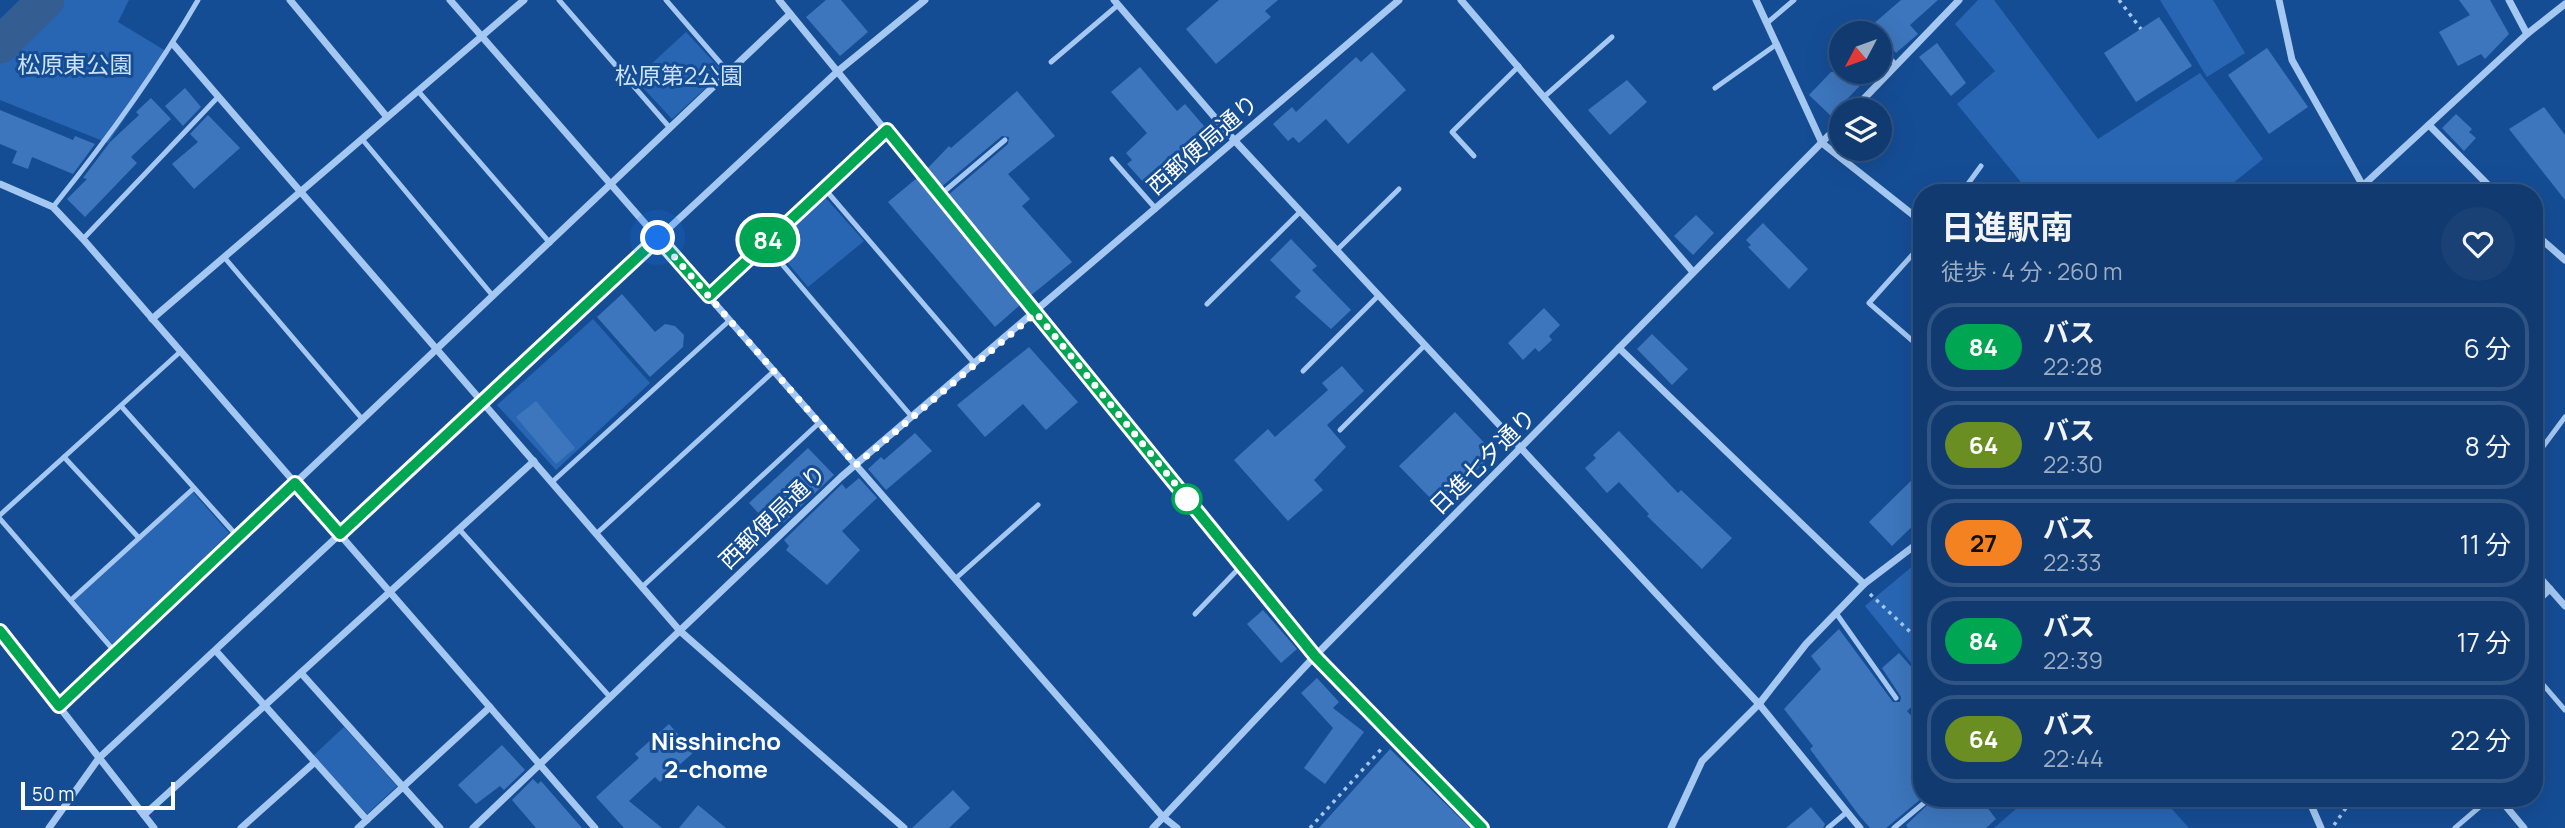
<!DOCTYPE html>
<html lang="ja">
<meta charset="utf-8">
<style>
:root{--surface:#103a70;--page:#194175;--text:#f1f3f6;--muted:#9cadc3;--line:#305483}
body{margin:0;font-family:Manrope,"Noto Sans JP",sans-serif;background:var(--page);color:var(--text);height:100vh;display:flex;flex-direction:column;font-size:26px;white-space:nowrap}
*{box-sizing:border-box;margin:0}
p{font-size:23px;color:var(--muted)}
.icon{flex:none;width:38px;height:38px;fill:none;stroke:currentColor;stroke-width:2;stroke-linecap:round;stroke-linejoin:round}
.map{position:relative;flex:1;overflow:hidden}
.sheet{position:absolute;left:1913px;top:184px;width:630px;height:623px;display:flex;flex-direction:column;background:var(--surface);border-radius:28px;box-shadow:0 7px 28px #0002,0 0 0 2px var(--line)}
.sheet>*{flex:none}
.badge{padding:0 14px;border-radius:23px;font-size:24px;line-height:46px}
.needle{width:46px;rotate:229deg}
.fabs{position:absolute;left:1829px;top:21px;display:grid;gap:14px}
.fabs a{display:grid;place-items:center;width:63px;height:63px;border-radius:50%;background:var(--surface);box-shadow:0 7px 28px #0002,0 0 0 2px var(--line);font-size:35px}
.scale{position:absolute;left:21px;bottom:18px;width:154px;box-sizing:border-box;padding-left:7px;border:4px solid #fff;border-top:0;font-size:19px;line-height:24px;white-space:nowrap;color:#fff;-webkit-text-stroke:5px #154d95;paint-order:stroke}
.you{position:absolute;width:35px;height:35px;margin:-18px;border:5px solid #fff;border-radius:50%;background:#1a73e8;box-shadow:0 0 0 10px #1a73e833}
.map>.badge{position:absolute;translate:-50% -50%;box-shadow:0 0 0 4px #fff}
.round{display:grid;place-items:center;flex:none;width:74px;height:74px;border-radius:37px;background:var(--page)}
.head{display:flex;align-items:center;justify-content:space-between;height:119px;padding:0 28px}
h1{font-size:33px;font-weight:700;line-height:52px}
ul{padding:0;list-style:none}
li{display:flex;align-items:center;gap:21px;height:88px;margin:0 14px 10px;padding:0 14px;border:4px solid var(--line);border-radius:28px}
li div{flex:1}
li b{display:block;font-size:26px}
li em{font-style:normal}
li .badge{min-width:77px;font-weight:700;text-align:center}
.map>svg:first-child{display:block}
.green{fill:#2866b4}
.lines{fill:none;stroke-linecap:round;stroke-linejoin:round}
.river{stroke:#345d92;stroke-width:37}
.building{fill:#3d76bd}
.path{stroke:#a5c8f2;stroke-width:3.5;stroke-dasharray:3.5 5;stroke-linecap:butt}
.lane{stroke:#a5c8f2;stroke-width:5}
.street{stroke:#a5c8f2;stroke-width:7}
.line-casing{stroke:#fff;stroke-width:16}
.line{stroke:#00a651;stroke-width:10}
.walk{stroke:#fff;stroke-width:7;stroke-dasharray:0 12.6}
.stop-dot{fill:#fff;stroke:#00a651;stroke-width:3.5}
.labels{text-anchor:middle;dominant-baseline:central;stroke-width:6;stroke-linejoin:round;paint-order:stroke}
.park-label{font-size:23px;fill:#cce2fc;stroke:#154d95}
.street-label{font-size:23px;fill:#fff;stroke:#154d95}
.neighbourhood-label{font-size:24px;font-weight:bold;fill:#fff;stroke:#154d95}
</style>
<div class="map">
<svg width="2565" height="828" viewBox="0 0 2565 828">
<rect width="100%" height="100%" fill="#154d95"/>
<g class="green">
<polygon points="53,0 129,0 118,22 169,53 108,143 0,100 0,53"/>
<polygon points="1978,0 1994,0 2098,139 2200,73 2263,159 2222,192 2029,192 1957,104 1995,71 1955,24"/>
<polygon points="2160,0 2213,0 2245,53 2207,77"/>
<polygon points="686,32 723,72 672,119 635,79"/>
<polygon points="823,195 864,241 808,287 771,243"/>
<polygon points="593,319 650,383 556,470 497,405"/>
<polygon points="193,492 229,533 115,647 74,600"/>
<polygon points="1921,559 1921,675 1865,606"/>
<polygon points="344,727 397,786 367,814 313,756"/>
<polygon points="2023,798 2162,798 2189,828 1994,828 2025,801"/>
</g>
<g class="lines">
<polyline class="river" points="0,45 46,0"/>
</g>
<g class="building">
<polygon points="826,0 841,0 868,32 840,56 806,17"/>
<polygon points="1219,0 1278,0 1265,11 1271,17 1216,64 1186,29"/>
<polygon points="1901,0 1938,0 1910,25 1918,34 1896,53 1872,25"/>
<polygon points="2459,0 2490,0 2509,34 2485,59 2481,54 2458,66 2439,32 2470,15"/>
<polygon points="2159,17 2192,66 2136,102 2104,53"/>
<polygon points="1937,43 1966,83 1951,96 1919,57"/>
<polygon points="2267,48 2308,107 2269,134 2228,75"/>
<polygon points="1372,52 1406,90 1348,144 1326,119 1299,143 1293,137 1288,141 1273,124 1292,107 1296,112 1356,57 1361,62"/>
<polygon points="1140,67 1177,111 1185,104 1216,140 1154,194 1127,164 1132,160 1126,153 1147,133 1111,92"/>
<polygon points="1831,72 1873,72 1831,116 1809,95"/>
<polygon points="1627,80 1647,102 1610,135 1588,110"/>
<polygon points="185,88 201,107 183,126 165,106"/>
<polygon points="1017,91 1055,136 1008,174 1030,199 1022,206 1072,262 1029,297 947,196 1008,144 1009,137 1002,136 940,188 926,170 949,146 951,148"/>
<polygon points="151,98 171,119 131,157 137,163 85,217 67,199 87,179 83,178 110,142 139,115 136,112"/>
<polygon points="2544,107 2565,135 2565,200 2509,129"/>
<polygon points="0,110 73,140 75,136 95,144 73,174 32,157 28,169 12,163 17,151 0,144"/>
<polygon points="2456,114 2472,129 2469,132 2476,138 2464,151 2442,128"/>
<polygon points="208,115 240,148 194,189 172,164 198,142 190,134"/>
<polygon points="917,178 1020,305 995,327 888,202"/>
<polygon points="1696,215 1714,233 1693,255 1674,236"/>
<polygon points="1763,223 1808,269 1789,289 1748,247 1751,245 1746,240"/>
<polygon points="1291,239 1317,266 1312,270 1351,310 1331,329 1295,297 1301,291 1270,260"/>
<polygon points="622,294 655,332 665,324 675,326 684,335 683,347 650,377 597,317"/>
<polygon points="1544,308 1560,325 1549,336 1552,340 1539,352 1535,348 1523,360 1508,343"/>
<polygon points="1652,334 1688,369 1672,385 1637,349"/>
<polygon points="1029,347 1078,402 1046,430 1023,404 985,437 957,405"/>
<polygon points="1342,366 1364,391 1327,425 1346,447 1314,480 1323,490 1288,521 1234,460 1268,429 1275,437 1328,390 1322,383"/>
<polygon points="536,401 575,448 556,464 516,417"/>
<polygon points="1455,412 1494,453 1439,507 1399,466"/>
<polygon points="1619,431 1678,493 1681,490 1732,538 1702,569 1647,516 1649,514 1619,482 1607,493 1585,468 1596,458 1593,455"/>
<polygon points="915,433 932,451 886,490 868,469 881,457 884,460"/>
<polygon points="808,448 834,475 775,531 749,503"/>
<polygon points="1922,470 1922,517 1892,546 1869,522"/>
<polygon points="859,478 877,498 842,531 860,550 827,585 786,550 789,546 784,540 842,484 846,489"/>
<polygon points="1263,610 1297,649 1281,663 1247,624"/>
<polygon points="1839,629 1893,702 1900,702 1901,697 1882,668 1899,653 1922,679 1922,698 1907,711 1922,728 1922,798 1886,828 1870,828 1858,814 1810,749 1813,746 1784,709 1821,669 1811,656"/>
<polygon points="1317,678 1339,702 1333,708 1364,732 1325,784 1304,768 1333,728 1301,693"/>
<polygon points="669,724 694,752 660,782 655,777 629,801 662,828 624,828 596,797 639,758 635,754"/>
<polygon points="502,745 525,770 504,790 500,786 476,804 458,785"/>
<polygon points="1390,749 1470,828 1319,828"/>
<polygon points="533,779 538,784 541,781 582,828 536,828 512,800"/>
<polygon points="953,790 970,808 949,828 912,828"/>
<polygon points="1935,798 1980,798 1996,819 1986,828 1908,828 1906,825"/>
<polygon points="698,805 726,828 679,828"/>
<polygon points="1811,807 1825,824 1823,828 1786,828"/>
</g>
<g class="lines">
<g class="path">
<polyline points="2119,0 2141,29"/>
<polyline points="1870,594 1922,643"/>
<polyline points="2334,825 2353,798"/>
<polyline points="1310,828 1384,746"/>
</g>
<g class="lane">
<polyline points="559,0 670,128"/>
<polyline points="666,0 729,73"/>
<polyline points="1767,23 1794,0"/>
<polyline points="1866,31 1868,33"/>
<polyline points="1880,47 1896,65"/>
<polyline points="1051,62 1118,5"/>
<polyline points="1715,88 1777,44"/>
<polyline points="418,91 550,243"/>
<polyline points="1545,96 1612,37"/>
<polyline points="362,139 493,296"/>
<polyline points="1474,156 1452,132 1519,66"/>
<polyline points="1112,159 1156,209"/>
<polyline points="824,188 975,364"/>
<polyline points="1962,192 1981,166"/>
<polyline points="940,195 1005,140"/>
<path d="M53,207C106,141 156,73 198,0"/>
<polyline points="83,239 218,97"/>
<polyline points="764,243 912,417"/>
<polyline points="1922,244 1869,303 1922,349"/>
<polyline points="1336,251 1399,189"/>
<polyline points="224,257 363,420"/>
<polyline points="709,296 887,129"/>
<polyline points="1207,304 1300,212"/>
<polyline points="1303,371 1378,296"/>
<polyline points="121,406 238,537"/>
<polyline points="1340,430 1424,346"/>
<polyline points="2539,452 2565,417"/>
<polyline points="64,457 139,538"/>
<polyline points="552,482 730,320"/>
<polyline points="0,515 180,352"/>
<polyline points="0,519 116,653"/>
<polyline points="459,529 610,697"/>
<polyline points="596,534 774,371"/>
<polyline points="955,579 1038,505"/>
<polyline points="642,587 819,423"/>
<polyline points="71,600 194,488"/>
<polyline points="1836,613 1896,698"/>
<polyline points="1195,614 1242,565"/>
<polyline points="2534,674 2565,710"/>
<polyline points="1828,828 1847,812"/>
<polyline points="1894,828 1930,798"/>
<polyline points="2455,828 2490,798"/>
</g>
<g class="street">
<polyline points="290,0 387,117"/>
<polyline points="450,0 1163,817 1177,828"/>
<polyline points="779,0 1315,656 1482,828"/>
<polyline points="1114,0 1235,141 1759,704 1860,828"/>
<polyline points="1461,0 1693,272"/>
<polyline points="1756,0 1822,143 1922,222"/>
<polyline points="2279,0 2292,60 2363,186"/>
<polyline points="2509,0 2527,34"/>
<polyline points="173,44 680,631 904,828"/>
<polyline points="1853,110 1959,0"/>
<polyline points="2429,125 2495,192"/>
<polyline points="0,184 53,207 83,239 595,828"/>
<polyline points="2356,192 2527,34 2565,4"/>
<polyline points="2534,233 2565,260"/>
<polyline points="2534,251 2543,242"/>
<polyline points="152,319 524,0"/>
<polyline points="1619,348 1864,584"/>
<polyline points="2534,571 2565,606"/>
<polyline points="2534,604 2550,589"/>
<polyline points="0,631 154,828"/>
<polyline points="216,651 367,820"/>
<polyline points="301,673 440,828"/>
<polyline points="59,707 790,14"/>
<polyline points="2308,798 2321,828"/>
<polyline points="2499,798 2524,828"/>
<polyline points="144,815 534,461"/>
<polyline points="49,828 99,758 838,71 925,0"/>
<polyline points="241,828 315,762"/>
<polyline points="358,828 490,707"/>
<polyline points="473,828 841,477 1399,0"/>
<polyline points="1153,828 1315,656 1841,123"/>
<polyline points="1671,828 1702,761 1759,704 1806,644 1864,584 1922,540"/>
</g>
</g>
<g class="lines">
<g class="line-casing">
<polyline id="line" points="0,631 59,706 295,483 340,534 658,238 709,296 887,130 1315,656 1482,828"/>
</g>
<use href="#line" class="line"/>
<polyline class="walk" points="658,238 856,465 1036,313 1190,502 1187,499"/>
</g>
<circle class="stop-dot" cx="1187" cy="499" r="14"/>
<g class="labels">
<g class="park-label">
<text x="75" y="64">松原東公園</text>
<text x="679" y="75">松原第2公園</text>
</g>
<g class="street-label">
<text transform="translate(1202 144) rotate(-41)">西郵便局通り</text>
<text transform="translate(1482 461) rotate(-45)">日進七夕通り</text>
<text transform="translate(772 516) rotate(-44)">西郵便局通り</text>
</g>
<g class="neighbourhood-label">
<text x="716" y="740">Nisshincho<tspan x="716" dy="28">2-chome</tspan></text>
</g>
</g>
</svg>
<div class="fabs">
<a><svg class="needle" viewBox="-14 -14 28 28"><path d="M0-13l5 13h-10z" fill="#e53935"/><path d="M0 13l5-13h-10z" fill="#9cadc3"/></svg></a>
<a><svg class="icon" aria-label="layers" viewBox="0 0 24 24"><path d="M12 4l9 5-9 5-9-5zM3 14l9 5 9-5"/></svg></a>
</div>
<div class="scale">50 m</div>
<div class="you" style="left:658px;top:238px"></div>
<b class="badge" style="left:768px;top:240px;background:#00a651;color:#fff">84</b>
<section class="sheet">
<div class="head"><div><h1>日進駅南</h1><p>徒歩 · 4 分 · 260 m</p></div><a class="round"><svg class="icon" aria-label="heart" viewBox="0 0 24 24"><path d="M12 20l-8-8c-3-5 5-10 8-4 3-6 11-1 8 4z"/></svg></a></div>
<ul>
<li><span class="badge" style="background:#00a651;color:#fff">84</span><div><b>バス</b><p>22:28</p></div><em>6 分</em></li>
<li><span class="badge" style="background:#6b8e23;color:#fff">64</span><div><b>バス</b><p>22:30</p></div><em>8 分</em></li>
<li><span class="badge" style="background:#f58220;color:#111">27</span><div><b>バス</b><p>22:33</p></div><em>11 分</em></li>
<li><span class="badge" style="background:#00a651;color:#fff">84</span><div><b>バス</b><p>22:39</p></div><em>17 分</em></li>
<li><span class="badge" style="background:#6b8e23;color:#fff">64</span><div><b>バス</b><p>22:44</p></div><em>22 分</em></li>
</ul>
</section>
</div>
